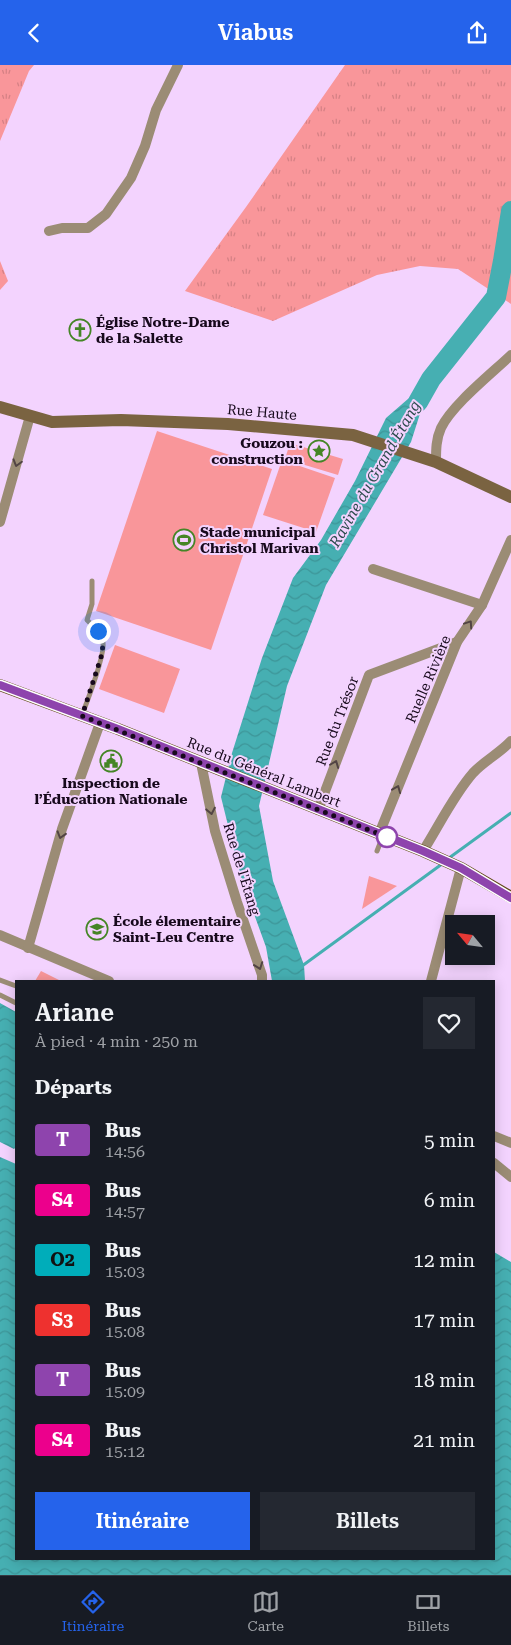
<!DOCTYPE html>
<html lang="fr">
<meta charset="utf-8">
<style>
:root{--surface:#171b24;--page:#242831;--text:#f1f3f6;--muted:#9ea1a6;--line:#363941;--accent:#2563eb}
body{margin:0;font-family:"Roboto Serif",serif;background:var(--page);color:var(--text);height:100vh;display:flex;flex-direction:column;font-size:19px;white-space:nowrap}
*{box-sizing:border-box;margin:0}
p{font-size:16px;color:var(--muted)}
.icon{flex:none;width:28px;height:28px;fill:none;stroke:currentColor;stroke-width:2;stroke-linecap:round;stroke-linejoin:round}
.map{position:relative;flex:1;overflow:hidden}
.sheet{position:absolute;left:15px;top:915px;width:480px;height:580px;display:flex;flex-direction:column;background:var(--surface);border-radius:0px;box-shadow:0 2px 12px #0003}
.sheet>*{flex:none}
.badge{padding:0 10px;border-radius:4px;font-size:18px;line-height:32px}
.needle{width:32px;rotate:299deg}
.controls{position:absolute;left:445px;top:850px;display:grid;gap:10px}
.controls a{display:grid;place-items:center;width:50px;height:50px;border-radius:0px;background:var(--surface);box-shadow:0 2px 12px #0003;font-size:25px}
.you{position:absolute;width:25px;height:25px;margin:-12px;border:4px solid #fff;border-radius:50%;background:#1a73e8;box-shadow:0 0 0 8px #1a73e833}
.map>.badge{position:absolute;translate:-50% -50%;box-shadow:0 0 0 2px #fff}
h2{padding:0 20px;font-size:19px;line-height:45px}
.round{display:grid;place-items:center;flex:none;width:52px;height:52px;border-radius:0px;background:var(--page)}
.overview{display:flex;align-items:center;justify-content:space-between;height:85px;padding:0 20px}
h1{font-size:24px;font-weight:600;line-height:38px}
.primary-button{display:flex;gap:10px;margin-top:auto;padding:10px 20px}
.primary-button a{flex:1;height:58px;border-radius:0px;background:var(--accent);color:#fff;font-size:20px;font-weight:600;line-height:58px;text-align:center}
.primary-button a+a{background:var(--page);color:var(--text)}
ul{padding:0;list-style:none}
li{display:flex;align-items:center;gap:15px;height:60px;padding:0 20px}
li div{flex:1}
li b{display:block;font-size:19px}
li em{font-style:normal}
li .badge{min-width:55px;font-weight:700;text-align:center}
header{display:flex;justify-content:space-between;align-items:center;height:65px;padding:0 20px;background:var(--accent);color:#fff;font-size:22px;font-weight:600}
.dock{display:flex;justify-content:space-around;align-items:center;height:70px;border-top:1px solid var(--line);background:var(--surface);font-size:14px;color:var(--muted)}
.dock a{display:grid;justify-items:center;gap:2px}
.dock .current{color:var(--accent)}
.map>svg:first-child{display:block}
.grass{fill:url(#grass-tufts)}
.garden{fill:#f9969a}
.water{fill:url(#water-waves)}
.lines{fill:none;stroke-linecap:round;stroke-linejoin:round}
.stream{stroke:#46afb2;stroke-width:3}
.river{stroke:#46afb2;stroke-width:20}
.lane{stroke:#9b8c75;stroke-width:5}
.street{stroke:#9b8c75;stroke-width:10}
.secondary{stroke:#7a6341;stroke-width:12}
.primary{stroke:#624719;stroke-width:12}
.oneway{stroke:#524444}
.line-casing{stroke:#fff;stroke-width:11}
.line{stroke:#8e44ad;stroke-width:8}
.walk{stroke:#17091c;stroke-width:5;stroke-dasharray:0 9}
.stop-dot{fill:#fff;stroke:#8e44ad;stroke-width:2.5}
.labels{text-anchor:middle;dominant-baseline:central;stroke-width:4;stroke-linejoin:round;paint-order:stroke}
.poi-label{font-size:14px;font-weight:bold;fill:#17091c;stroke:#f3d3fe;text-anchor:start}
.street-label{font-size:14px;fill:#17091c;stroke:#f3d3fe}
.water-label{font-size:15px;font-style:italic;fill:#2b4b4c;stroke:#f3d3fe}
</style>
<header><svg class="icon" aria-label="back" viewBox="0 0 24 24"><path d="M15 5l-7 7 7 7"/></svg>Viabus<svg class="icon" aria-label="share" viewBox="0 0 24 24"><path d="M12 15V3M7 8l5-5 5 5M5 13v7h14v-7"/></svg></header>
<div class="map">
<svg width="511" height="1510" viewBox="0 0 511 1510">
<defs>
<pattern id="grass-tufts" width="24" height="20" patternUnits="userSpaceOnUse" patternTransform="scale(1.25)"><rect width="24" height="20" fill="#f9969a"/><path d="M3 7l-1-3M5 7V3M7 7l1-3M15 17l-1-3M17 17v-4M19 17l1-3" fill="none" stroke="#d58084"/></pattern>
<pattern id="water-waves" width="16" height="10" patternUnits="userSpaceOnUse" patternTransform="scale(1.25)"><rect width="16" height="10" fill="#46afb2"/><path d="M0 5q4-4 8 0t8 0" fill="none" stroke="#3d9598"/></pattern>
</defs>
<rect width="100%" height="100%" fill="#f3d3fe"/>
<g class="grass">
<polygon points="0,0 34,0 29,6 0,76"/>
<polygon points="345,0 511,0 511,239 458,204 420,201 377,210 273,256 185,226 246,142"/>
<polygon points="0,196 8,216 0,225"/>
</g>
<g class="garden">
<polygon points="157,366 272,404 211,585 96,546"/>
<polygon points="290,378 343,394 338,410 285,394"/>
<polygon points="282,395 335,413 316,467 263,450"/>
<polygon points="115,580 180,604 164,648 99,624"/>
<polygon points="369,811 397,821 362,844"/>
<polygon points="41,906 59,915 58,916 35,916"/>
</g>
<g class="water">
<polygon points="431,314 411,377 326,520 287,621 259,741 273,816 304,900 305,916 272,916 266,882 241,813 221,732 232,688 262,593 293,513 321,475 355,416 386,353"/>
<polygon points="0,938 16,947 16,1082 14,1084 0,1077"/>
<polygon points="0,1092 16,1099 16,1494 494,1494 494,1187 511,1197 511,1510 0,1510"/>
</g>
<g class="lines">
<g class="stream">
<polyline points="449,793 511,748"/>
<polyline points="302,901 442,799"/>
</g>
<polyline class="river" points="418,337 431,314 496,232 503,196 511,146"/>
<g class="lane">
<path d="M82,650C87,637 105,589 103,577C101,568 93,561 87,555L92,539V516"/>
<polyline points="377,786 383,771"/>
<polyline points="0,915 16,921"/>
<polyline points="0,930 16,938"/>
</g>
<g class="street">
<polyline points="49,166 62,163 88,163 106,149 131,113 145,81 156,45 178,0"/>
<path d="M436,397C436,385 436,374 441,363C452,340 491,309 511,290"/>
<polyline points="0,457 30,351"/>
<polyline points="373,504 482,540"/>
<polyline points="201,698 215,766 237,837 262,910 262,916"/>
<polyline points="318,745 369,610 457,577"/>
<polyline points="379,769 457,577 482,540 511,475"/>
<path d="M423,786C439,761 453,731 473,708C484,696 500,688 511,676"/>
<polyline points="0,870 109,916"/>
<polyline points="28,883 62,764 100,658"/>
<polyline points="431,916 461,803"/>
<polyline points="494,1071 511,1078"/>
<polyline points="494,1098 511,1112"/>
</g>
<polyline class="secondary" points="0,342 52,357 121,355 228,359 353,370 436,397 511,432"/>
<polyline class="primary" points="0,620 118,664 423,786 461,803 511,832"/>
</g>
<defs><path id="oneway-chevron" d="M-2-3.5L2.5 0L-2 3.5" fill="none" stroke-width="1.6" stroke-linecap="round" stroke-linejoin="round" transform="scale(1.25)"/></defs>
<g class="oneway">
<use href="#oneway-chevron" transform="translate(17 398) rotate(106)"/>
<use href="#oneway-chevron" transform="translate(469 559) rotate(-56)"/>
<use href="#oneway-chevron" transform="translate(335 699) rotate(-69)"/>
<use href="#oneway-chevron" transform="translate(397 724) rotate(-68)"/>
<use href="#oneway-chevron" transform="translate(211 746) rotate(79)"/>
<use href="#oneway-chevron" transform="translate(61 770) rotate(107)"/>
<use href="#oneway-chevron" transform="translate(259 901) rotate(70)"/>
</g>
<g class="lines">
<g class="line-casing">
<polyline id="line" points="0,620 118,664 423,786 461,803 511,833"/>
</g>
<use href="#line" class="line"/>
<polyline class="walk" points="98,566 103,578 102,589 82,651 387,772"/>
</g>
<defs>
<g id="church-ring" transform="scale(1.125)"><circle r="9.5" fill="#f3d3fe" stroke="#458526" stroke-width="1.5"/><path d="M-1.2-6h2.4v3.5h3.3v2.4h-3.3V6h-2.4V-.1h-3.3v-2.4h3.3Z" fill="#458526"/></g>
<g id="sight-ring" transform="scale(1.125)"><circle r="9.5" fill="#f3d3fe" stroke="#458526" stroke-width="1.5"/><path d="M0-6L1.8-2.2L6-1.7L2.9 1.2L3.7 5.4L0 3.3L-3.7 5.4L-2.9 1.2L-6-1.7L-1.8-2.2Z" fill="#458526"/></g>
<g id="stadium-ring" transform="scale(1.125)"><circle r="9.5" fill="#f3d3fe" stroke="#458526" stroke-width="1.5"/><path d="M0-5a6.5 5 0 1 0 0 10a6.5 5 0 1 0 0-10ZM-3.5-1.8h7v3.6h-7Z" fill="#458526"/></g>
<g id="civic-ring" transform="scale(1.125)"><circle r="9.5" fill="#f3d3fe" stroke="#458526" stroke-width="1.5"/><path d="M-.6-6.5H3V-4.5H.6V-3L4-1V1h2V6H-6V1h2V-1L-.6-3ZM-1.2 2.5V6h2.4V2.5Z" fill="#458526"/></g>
<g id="school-ring" transform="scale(1.125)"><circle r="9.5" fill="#f3d3fe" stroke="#458526" stroke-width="1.5"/><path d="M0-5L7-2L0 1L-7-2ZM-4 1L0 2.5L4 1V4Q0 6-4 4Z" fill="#458526"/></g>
</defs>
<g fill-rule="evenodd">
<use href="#church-ring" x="80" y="265"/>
<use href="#sight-ring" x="319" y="386"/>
<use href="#stadium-ring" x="184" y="475"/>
<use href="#civic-ring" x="111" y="696"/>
<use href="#school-ring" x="97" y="864"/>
</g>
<circle class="stop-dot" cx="387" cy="772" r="10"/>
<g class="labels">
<g class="poi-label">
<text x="96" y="257">Église Notre-Dame<tspan x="96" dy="16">de la Salette</tspan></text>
<text x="303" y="378" text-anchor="end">Gouzou :<tspan x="303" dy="16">construction</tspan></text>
<text x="200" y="467">Stade municipal<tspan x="200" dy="16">Christol Marivan</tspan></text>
<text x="111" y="718" text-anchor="middle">Inspection de<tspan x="111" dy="16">l’Éducation Nationale</tspan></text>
<text x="113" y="856">École élementaire<tspan x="113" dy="16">Saint-Leu Centre</tspan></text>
</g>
<g class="street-label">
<text transform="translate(262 347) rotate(5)">Rue Haute</text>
<text transform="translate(428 614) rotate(-67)">Ruelle Rivière</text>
<text transform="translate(337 656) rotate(-69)">Rue du Trésor</text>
<text transform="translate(264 707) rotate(22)">Rue du Général Lambert</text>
<text transform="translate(242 804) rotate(73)">Rue de l'Étang</text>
</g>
<g class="water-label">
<text transform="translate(375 409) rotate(-60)">Ravine du Grand Étang</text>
</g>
</g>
</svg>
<div class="controls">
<a><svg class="needle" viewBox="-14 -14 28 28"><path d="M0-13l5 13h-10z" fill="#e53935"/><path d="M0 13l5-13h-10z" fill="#9ea1a6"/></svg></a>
</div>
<div class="you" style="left:98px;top:566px"></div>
<section class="sheet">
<div class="overview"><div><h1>Ariane</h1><p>À pied · 4 min · 250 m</p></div><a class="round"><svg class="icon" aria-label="heart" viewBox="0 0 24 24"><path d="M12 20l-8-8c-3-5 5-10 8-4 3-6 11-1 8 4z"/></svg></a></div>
<h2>Départs</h2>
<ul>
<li><span class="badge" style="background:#8e44ad;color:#fff">T</span><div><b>Bus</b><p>14:56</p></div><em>5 min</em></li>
<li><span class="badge" style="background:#ec008c;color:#fff">S4</span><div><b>Bus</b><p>14:57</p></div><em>6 min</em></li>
<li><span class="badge" style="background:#00adba;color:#111">O2</span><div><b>Bus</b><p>15:03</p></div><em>12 min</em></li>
<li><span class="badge" style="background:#ee312f;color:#fff">S3</span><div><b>Bus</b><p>15:08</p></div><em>17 min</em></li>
<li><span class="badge" style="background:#8e44ad;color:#fff">T</span><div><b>Bus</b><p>15:09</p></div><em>18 min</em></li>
<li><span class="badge" style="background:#ec008c;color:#fff">S4</span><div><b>Bus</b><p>15:12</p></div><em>21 min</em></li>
</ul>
<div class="primary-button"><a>Itinéraire</a><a>Billets</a></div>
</section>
</div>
<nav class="dock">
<a class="current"><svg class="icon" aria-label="directions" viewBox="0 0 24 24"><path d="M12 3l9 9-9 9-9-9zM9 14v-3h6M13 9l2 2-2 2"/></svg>Itinéraire</a>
<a><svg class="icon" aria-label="map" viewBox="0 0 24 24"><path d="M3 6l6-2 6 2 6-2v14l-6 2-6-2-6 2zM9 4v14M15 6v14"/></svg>Carte</a>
<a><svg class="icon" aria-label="tickets" viewBox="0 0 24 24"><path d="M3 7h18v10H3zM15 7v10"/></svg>Billets</a>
</nav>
